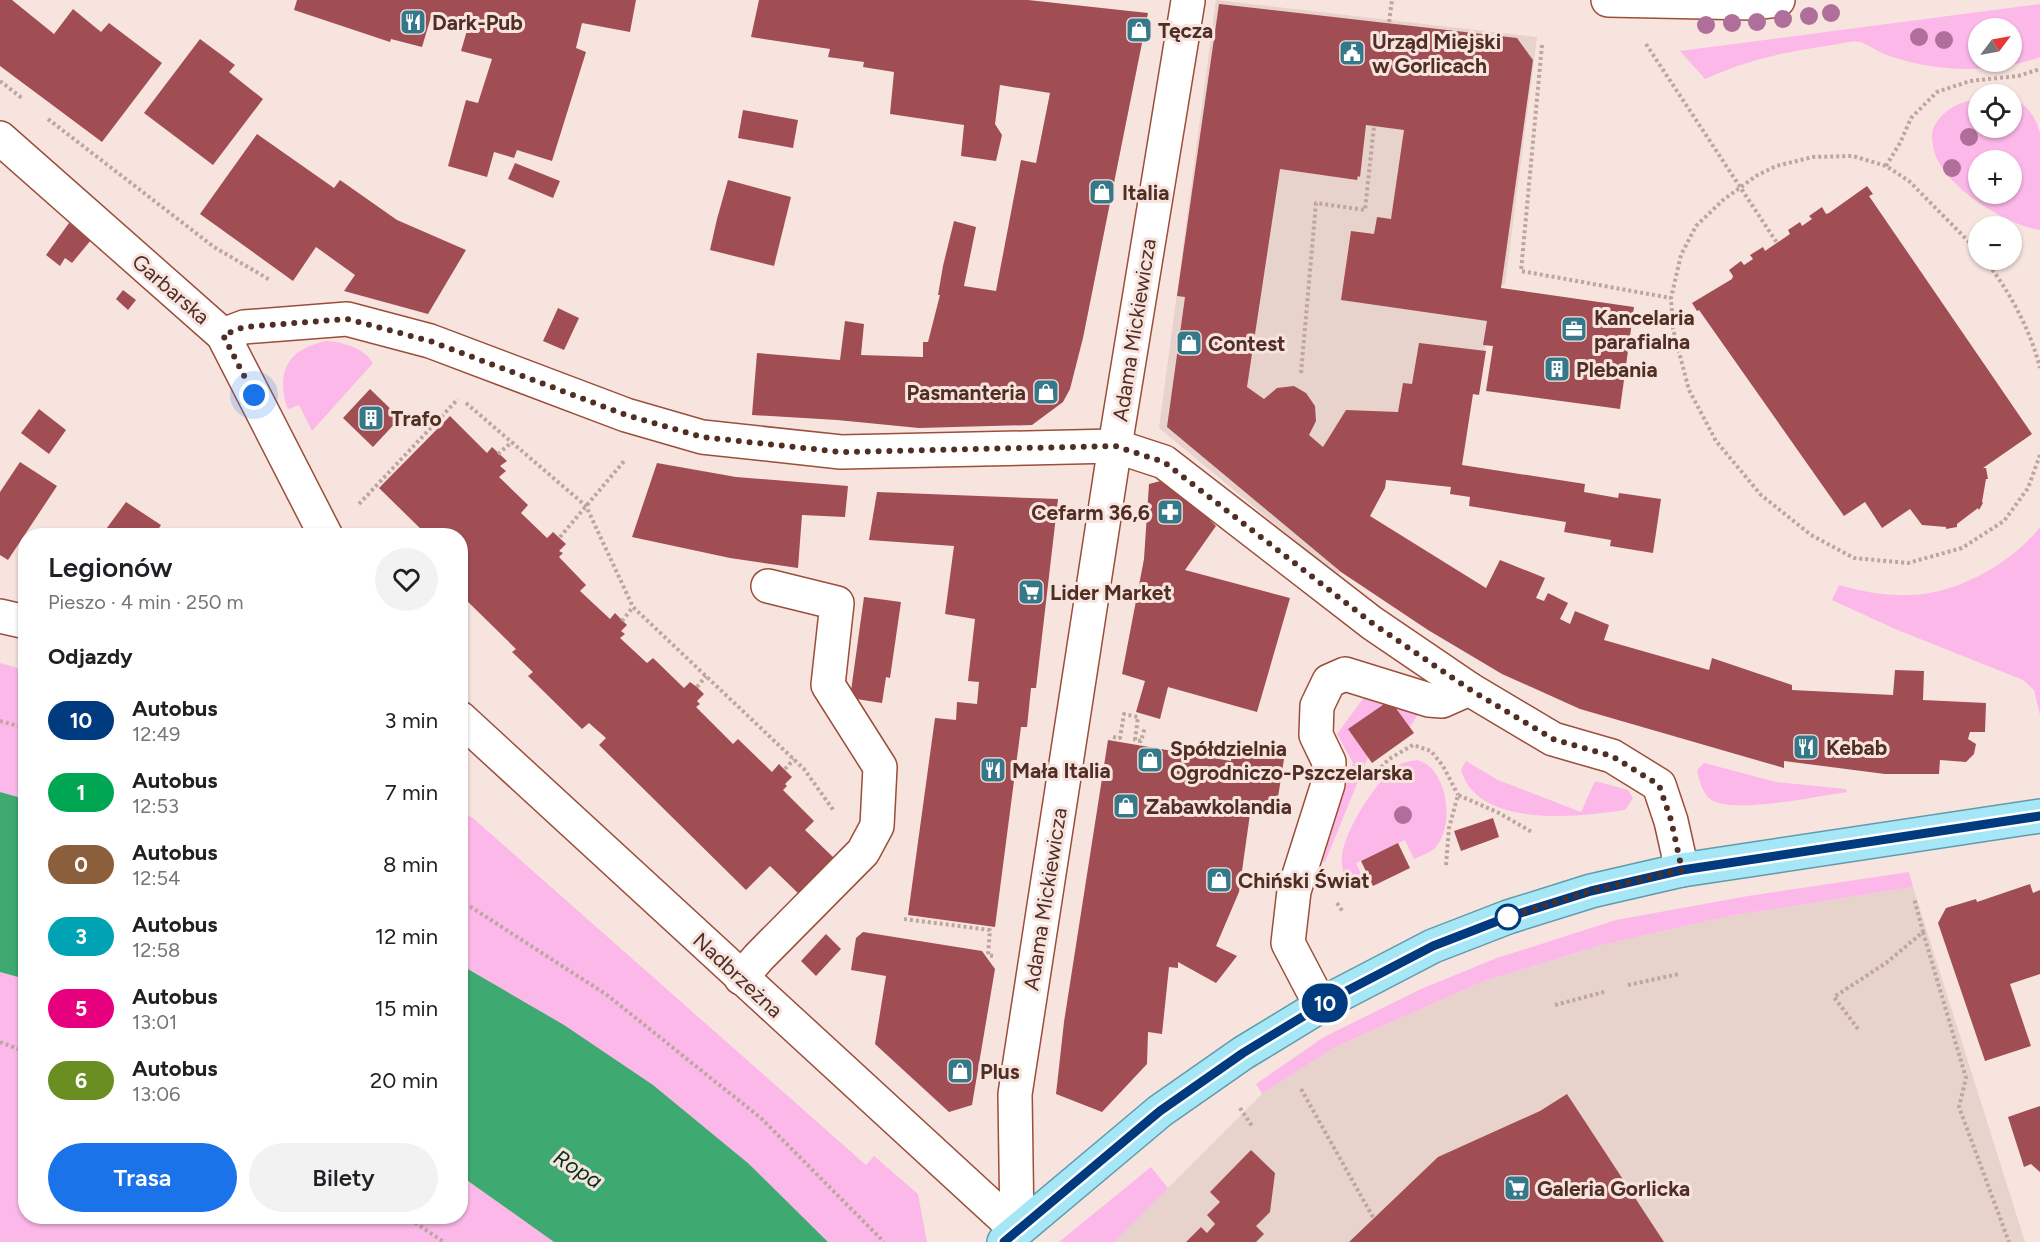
<!DOCTYPE html>
<html lang="pl">
<meta charset="utf-8">
<style>
:root{--surface:#fff;--page:#f2f2f2;--text:#202124;--muted:#757577;--accent:#1a73e8}
body{margin:0;font-family:Figtree,sans-serif;background:var(--page);color:var(--text);height:100vh;display:flex;flex-direction:column;font-size:22px;white-space:nowrap}
*{box-sizing:border-box;margin:0}
p{font-size:20px;color:var(--muted)}
.icon{flex:none;width:33px;height:33px;fill:none;stroke:currentColor;stroke-width:2;stroke-linecap:round;stroke-linejoin:round}
.map{position:relative;flex:1;overflow:hidden}
.panel{position:absolute;left:18px;top:528px;width:450px;height:696px;display:flex;flex-direction:column;background:var(--surface);border-radius:24px;box-shadow:0 2px 4px #0004}
.panel>*{flex:none}
.badge{padding:0 12px;border-radius:20px;font-size:21px;line-height:39px}
.needle{width:39px;rotate:58deg}
.controls{position:absolute;left:1968px;top:18px;display:grid;gap:12px}
.controls a{display:grid;place-items:center;width:54px;height:54px;border-radius:50%;background:var(--surface);box-shadow:0 2px 4px #0004;font-size:30px}
.you{position:absolute;width:30px;height:30px;margin:-15px;border:4px solid #fff;border-radius:50%;background:#1a73e8;box-shadow:0 0 0 9px #1a73e833}
.map>.badge{position:absolute;translate:-50% -50%;box-shadow:0 0 0 3px #fff}
h2{padding:0 30px;font-size:22px;line-height:54px}
.round{display:grid;place-items:center;flex:none;width:63px;height:63px;border-radius:32px;background:var(--page)}
.overview{display:flex;align-items:center;justify-content:space-between;height:102px;padding:0 30px}
h1{font-size:28px;font-weight:600;line-height:45px}
.cta{display:flex;gap:12px;margin-top:auto;padding:12px 30px}
.cta a{flex:1;height:69px;border-radius:36px;background:var(--accent);color:#fff;font-size:24px;font-weight:600;line-height:69px;text-align:center}
.cta a+a{background:var(--page);color:var(--text)}
ul{padding:0;list-style:none}
li{display:flex;align-items:center;gap:18px;height:72px;padding:0 30px}
li div{flex:1}
li b{display:block;font-size:22px}
li em{font-style:normal}
li .badge{min-width:66px;font-weight:700;text-align:center}
.map>svg:first-child{display:block}
.built{fill:#e7d2cc}
.green{fill:#fcb8e9;fill-rule:evenodd}
.water{fill:#3ea971}
.building{fill:#a04e54}
.lines{fill:none;stroke-linecap:round;stroke-linejoin:round}
.minor-casing{stroke:#9b4e38;stroke-width:36}
.major-casing{stroke:#619baa;stroke-width:36}
.path{stroke:#bea69f;stroke-width:4;stroke-dasharray:3 3;stroke-linecap:butt}
.minor{stroke:#fff;stroke-width:33}
.major{stroke:#a5e6f7;stroke-width:33}
.tree{fill:#b06f9b}
.line-casing{stroke:#fff;stroke-width:14}
.line{stroke:#003b80;stroke-width:9}
.walk{stroke:#512e24;stroke-width:6;stroke-dasharray:0 10.8}
.stop-dot{fill:#fff;stroke:#003b80;stroke-width:3}
.labels{text-anchor:middle;dominant-baseline:central;stroke-width:6;stroke-linejoin:round;paint-order:stroke}
.poi-label{font-size:21px;font-weight:bold;fill:#512e24;stroke:#f7e4df;text-anchor:start}
.street-label{font-size:21px;fill:#512e24;stroke:#f7e4df}
.water-label{font-size:22px;font-style:italic;fill:#04331d;stroke:#f7e4df}
</style>
<div class="map">
<svg width="2040" height="1242" viewBox="0 0 2040 1242">
<rect width="100%" height="100%" fill="#f7e4df"/>
<g class="built">
<polygon points="1216,0 1537,37 1505,285 1494,284 1479,395 1403,383 1385,488 1338,576 1159,428"/>
<polygon points="1913,887 2025,1242 1114,1242 1262,1094 1335,1047 1484,981 1598,946 1729,916"/>
</g>
<g class="green">
<path d="M2040,4V57C1993,74 1940,72 1892,57C1882,54 1865,43 1860,42C1852,40 1840,44 1832,45C1785,52 1749,59 1705,79L1680,51ZM1978,28H2012V62H1978Z"/>
<path d="M1978,99V128H2012V99C2027,104 2036,117 2040,133V230C2005,225 1937,183 1933,145C1931,135 1932,127 1939,119C1950,106 1961,102 1978,99ZM1978,160H2012V194H1978Z"/>
<path d="M326,341C343,342 364,348 373,363L312,431L299,405L289,409L287,407C276,371 288,349 326,341Z"/>
<path d="M2040,527V715L2034,690L2023,680L1895,629L1832,600L1839,585C1863,592 1887,596 1912,595C1958,593 2012,563 2040,527Z"/>
<polygon points="0,663 25,670 25,799 0,792"/>
<polygon points="1368,692 1421,709 1410,727 1390,700 1349,729 1368,757 1325,862 1322,862 1353,763 1337,734"/>
<path d="M1417,760C1420,761 1426,763 1429,766C1449,784 1453,828 1435,848C1430,853 1420,856 1414,859L1405,840L1356,863L1364,880L1352,881L1343,873C1343,867 1341,860 1342,854C1347,827 1376,780 1399,765C1404,762 1411,761 1417,760Z"/>
<path d="M1466,761L1498,780L1581,812L1595,781L1628,790L1633,798L1625,810C1579,817 1478,829 1461,770Z"/>
<path d="M1704,763L1776,782L1846,789L1847,792C1818,796 1731,815 1710,799C1702,793 1699,779 1697,770Z"/>
<polygon points="460,810 474,819 866,1165 874,1156 918,1194 927,1242 828,1242 749,1164 487,980 461,965"/>
<polygon points="1909,872 1913,887 1729,916 1598,946 1484,981 1335,1047 1262,1094 1256,1084 1324,1037 1421,989 1497,958 1616,920 1748,896"/>
<polygon points="0,972 25,979 26,1216 460,1216 461,1176 554,1242 0,1242"/>
<polygon points="1151,1167 1168,1188 1114,1242 1059,1242"/>
</g>
<g class="water">
<polygon points="0,792 25,799 25,979 0,972"/>
<polygon points="461,965 564,1025 653,1085 749,1164 828,1242 554,1242 461,1176"/>
</g>
<g class="building">
<polygon points="0,0 12,0 54,34 73,9 101,32 109,23 162,63 102,142 0,66"/>
<polygon points="297,0 636,0 630,32 582,23 576,48 586,52 552,161 517,150 514,158 494,152 487,177 448,166 466,100 478,103 492,59 461,51 468,27 431,17 422,47 391,39 390,42 294,10"/>
<polygon points="759,0 1028,0 1148,13 1083,338 1070,389 1063,402 1032,425 919,428 837,420 752,415 757,353 840,360 845,321 864,324 861,355 923,357 923,342 928,342 940,295 938,295 943,266 954,221 976,227 964,286 996,291 1021,160 1036,163 1050,93 1000,85 995,124 1002,135 996,161 961,156 964,125 890,114 894,72 863,67 864,62 828,57 830,49 751,37"/>
<polygon points="1219,4 1517,38 1533,60 1501,288 1634,307 1620,409 1486,391 1493,346 1483,345 1487,321 1341,300 1351,231 1374,234 1377,217 1391,219 1404,130 1366,125 1360,177 1358,176 1357,180 1280,169 1247,387 1264,399 1277,388 1294,386 1306,393 1315,406 1316,421 1309,435 1323,447 1346,410 1398,412 1403,383 1412,384 1419,343 1486,351 1479,395 1473,394 1462,465 1585,484 1584,492 1618,498 1619,493 1661,499 1653,553 1610,546 1611,540 1564,532 1566,522 1469,506 1470,497 1450,494 1451,487 1386,480 1385,488 1370,516 1486,588 1500,560 1545,578 1536,598 1544,601 1548,593 1568,603 1560,619 1570,624 1575,611 1609,625 1604,640 1709,670 1712,658 1792,685 1792,690 1893,695 1895,670 1924,671 1923,700 1986,703 1985,732 1970,732 1968,739 1976,744 1974,754 1966,762 1940,760 1939,774 1885,774 1784,761 1784,768 1580,709 1502,674 1428,630 1341,572 1167,427 1185,297 1177,296"/>
<polygon points="200,39 235,65 229,72 263,99 213,165 144,113"/>
<polygon points="743,110 798,120 793,148 738,138"/>
<polygon points="257,134 334,188 340,180 397,220 466,250 428,314 344,291 355,275 316,247 293,281 200,214"/>
<polygon points="515,163 560,181 553,198 508,179"/>
<polygon points="728,180 791,197 774,266 710,250 717,219"/>
<polygon points="1867,186 1873,194 1869,196 2032,434 1983,468 1986,468 1988,479 1986,479 1982,502 1983,503 1979,510 1978,508 1957,524 1957,527 1946,529 1946,527 1922,525 1910,509 1882,528 1865,502 1844,516 1699,310 1697,311 1692,303 1732,279 1733,276 1729,270 1741,261 1744,265 1753,259 1750,255 1763,247 1765,251 1790,234 1788,230 1800,222 1802,226 1812,219 1809,216 1822,207 1826,214 1829,213"/>
<polygon points="69,223 91,240 72,263 65,258 60,266 46,255"/>
<polygon points="123,290 136,300 128,310 116,299"/>
<polygon points="558,308 579,318 564,350 543,341"/>
<polygon points="370,389 400,418 373,447 343,418"/>
<polygon points="39,409 66,430 49,454 21,433"/>
<polygon points="450,416 487,453 492,447 507,461 500,466 506,471 499,477 528,505 521,513 547,538 553,532 566,544 559,551 563,553 559,557 586,585 580,591 610,619 615,613 627,625 621,631 625,634 620,638 647,663 653,658 684,688 690,682 697,687 704,694 697,701 700,704 696,707 733,744 738,739 772,772 779,764 792,777 785,784 787,786 783,790 814,821 805,830 834,858 799,894 770,866 746,890 599,745 606,738 589,723 582,729 528,676 533,672 512,652 516,649 461,595 467,589 460,583 460,536 428,536 379,488"/>
<polygon points="20,462 57,486 8,560 0,555 0,492"/>
<polygon points="657,463 736,477 848,486 845,517 802,515 798,568 730,558 632,537"/>
<polygon points="1168,479 1216,526 1185,570 1290,598 1257,712 1168,687 1160,719 1136,712 1145,681 1122,674 1144,559 1149,484"/>
<polygon points="877,492 1058,499 1036,688 1031,688 1027,727 1021,727 995,927 908,915 935,718 956,720 957,702 977,704 979,682 968,681 975,619 945,614 954,546 869,540"/>
<polygon points="126,502 161,525 154,536 101,536"/>
<polygon points="864,597 901,602 890,678 886,677 882,703 850,698"/>
<polygon points="1390,700 1414,733 1372,763 1348,729"/>
<polygon points="1108,740 1231,761 1232,750 1284,759 1276,810 1251,807 1239,892 1216,946 1237,956 1216,983 1178,962 1178,968 1169,967 1162,1034 1148,1032 1147,1064 1102,1112 1056,1094 1064,1022"/>
<polygon points="1493,818 1499,837 1461,851 1454,831"/>
<polygon points="1398,843 1410,868 1373,886 1361,861"/>
<polygon points="2030,884 2033,893 2040,890 2040,974 2010,984 2031,1046 1985,1061 1938,923 1946,908 1976,899 1977,902"/>
<polygon points="863,932 982,951 995,969 972,1105 949,1112 875,1044 886,976 851,970 856,938"/>
<polygon points="826,934 841,949 816,976 801,961"/>
<polygon points="1567,1094 1664,1242 1349,1242 1438,1157 1540,1111"/>
<polygon points="2040,1106 2040,1172 2031,1164 2024,1167 2008,1117"/>
<polygon points="1251,1150 1275,1173 1270,1212 1256,1226 1264,1234 1256,1242 1186,1242 1201,1227 1207,1233 1215,1224 1207,1215 1220,1202 1210,1192"/>
</g>
<g class="lines">
<g class="minor-casing">
<g id="minor">
<polyline points="1608,0 1752,3 1778,0"/>
<polyline points="0,138 223,335 326,536"/>
<polyline points="223,335 244,327 347,319 430,341 626,415 702,437 841,452 1115,446 1164,462 1372,623 1469,689 1553,739 1612,756 1659,785 1671,821 1682,870"/>
<polyline points="0,616 26,622"/>
<polyline points="460,718 1017,1230"/>
<polyline points="741,978 759,957 863,852 877,826 880,767 828,685 837,603 768,586"/>
<polyline points="1321,1006 1288,943 1294,891 1328,784 1329,762 1316,735 1317,706 1329,681 1345,674 1429,700 1442,701 1469,689"/>
<polyline points="1017,1230 1015,1094 1115,446 1188,1"/>
</g>
</g>
<g class="major-casing">
<polyline id="major" points="1004,1242 1160,1111 1243,1053 1335,997 1433,946 1508,917 1591,891 1682,870 2040,816"/>
</g>
<g class="path">
<polyline points="1389,22 1392,0"/>
<polyline points="1646,44 1777,243"/>
<polyline points="1542,45 1521,271 1671,298"/>
<polyline points="0,81 23,99"/>
<polyline points="48,119 214,247 270,280"/>
<polyline points="1886,166 1900,143 1911,118 1937,92 1970,81 2018,76 2040,69"/>
<polyline points="1978,251 1909,181 1886,166 1853,156 1813,157 1776,166 1756,176 1723,200 1696,226 1681,255 1671,298 1673,329 1689,390 1716,441 1761,495 1811,535 1854,558 1908,563 1962,548 2004,521 2028,488 2040,455"/>
<path d="M1985,260C2010,292 2030,329 2040,368"/>
<polyline points="1301,373 1316,203 1365,210 1374,126"/>
<polyline points="466,403 586,506 633,607 804,769 834,811"/>
<polyline points="498,454 512,442"/>
<polyline points="359,504 458,399"/>
<polyline points="560,537 625,460"/>
<polyline points="622,621 633,607"/>
<polyline points="697,687 706,676"/>
<polyline points="0,721 26,728"/>
<polyline points="1113,737 1120,738 1124,714 1138,717 1135,740 1141,741 1145,727"/>
<polyline points="785,769 794,759"/>
<polyline points="1373,776 1389,759 1413,745 1431,751 1443,766 1458,795"/>
<polyline points="1446,865 1449,828 1458,795 1497,812 1532,832"/>
<polyline points="460,900 607,995 762,1119 884,1242"/>
<polyline points="1337,903 1343,912"/>
<polyline points="904,919 990,930 988,955 993,956"/>
<polyline points="1923,932 1966,1078 1959,1107 2009,1242"/>
<polyline points="1628,985 1679,974"/>
<polyline points="1555,1005 1604,992"/>
<polyline points="1858,1029 1834,997 1886,963 1923,932 1914,898"/>
<polyline points="0,1042 26,1052"/>
<polyline points="1301,1089 1374,1219"/>
<polyline points="1240,1108 1252,1126"/>
<polyline points="405,1216 444,1242"/>
</g>
<use href="#minor" class="minor"/>
<use href="#major" class="major"/>
</g>
<g class="tree">
<circle cx="1831" cy="13" r="9"/>
<circle cx="1809" cy="16" r="9"/>
<circle cx="1783" cy="19" r="9"/>
<circle cx="1757" cy="22" r="9"/>
<circle cx="1732" cy="23" r="9"/>
<circle cx="1706" cy="25" r="9"/>
<circle cx="1919" cy="37" r="9"/>
<circle cx="1944" cy="40" r="9"/>
<circle cx="1969" cy="137" r="9"/>
<circle cx="1952" cy="168" r="9"/>
<circle cx="1403" cy="815" r="9"/>
</g>
<g class="lines">
<g class="line-casing">
<polyline id="line" points="1004,1242 1160,1111 1243,1053 1335,997 1433,946 1508,917 1591,891 1682,870 2040,816"/>
</g>
<use href="#line" class="line"/>
<polyline class="walk" points="254,395 223,335 244,327 347,319 430,341 626,415 702,437 841,452 1115,446 1164,462 1372,623 1469,689 1553,739 1612,756 1659,785 1671,820 1682,870 1591,891 1508,917"/>
</g>
<defs>
<g id="restaurant-square" transform="scale(1.35)"><rect x="-9" y="-9" width="18" height="18" rx="4" fill="#357889" stroke="#f7e4df"/><path d="M-5-6h1v4h1v-4h1v4h1v-4h1v5L-1.5 .5V6h-2V.5L-5-1ZM5-6V6H3V1.5H1.5Q1.5-4 5-6Z" fill="#fff"/></g>
<g id="shop-square" transform="scale(1.35)"><rect x="-9" y="-9" width="18" height="18" rx="4" fill="#357889" stroke="#f7e4df"/><path d="M-5-2.5h2.3a2.7 3.5 0 0 1 5.4 0H5L5.5 6h-11ZM-1.5-2.5h3a1.5 2.3 0 0 0-3 0Z" fill="#fff"/></g>
<g id="civic-square" transform="scale(1.35)"><rect x="-9" y="-9" width="18" height="18" rx="4" fill="#357889" stroke="#f7e4df"/><path d="M-.6-6.5H3V-4.5H.6V-3L4-1V1h2V6H-6V1h2V-1L-.6-3ZM-1.2 2.5V6h2.4V2.5Z" fill="#fff"/></g>
<g id="office-square" transform="scale(1.35)"><rect x="-9" y="-9" width="18" height="18" rx="4" fill="#357889" stroke="#f7e4df"/><path d="M-6-3h4V-5.5h4V-3h4V5H-6ZM-1-4.5V-3h2v-1.5ZM-6 0V1H6V0Z" fill="#fff"/></g>
<g id="building-square" transform="scale(1.35)"><rect x="-9" y="-9" width="18" height="18" rx="4" fill="#357889" stroke="#f7e4df"/><path d="M-4-6H4V6H1V3H-1V6H-4ZM-2.5-4.3h1.7v1.8h-1.7ZM.8-4.3h1.7v1.8H.8ZM-2.5-1h1.7V.8h-1.7ZM.8-1h1.7V.8H.8Z" fill="#fff"/></g>
<g id="pharmacy-square" transform="scale(1.35)"><rect x="-9" y="-9" width="18" height="18" rx="4" fill="#357889" stroke="#f7e4df"/><path d="M-2-6h4v4h4v4h-4v4h-4v-4h-4v-4h4Z" fill="#fff"/></g>
<g id="supermarket-square" transform="scale(1.35)"><rect x="-9" y="-9" width="18" height="18" rx="4" fill="#357889" stroke="#f7e4df"/><path d="M-6-5.5h2.5l.6 2H6L4.5 2H-2.5L-4.4-4H-6ZM-1.5 3.2a1.3 1.3 0 1 0 .1 0ZM3 3.2a1.3 1.3 0 1 0 .1 0Z" fill="#fff"/></g>
</defs>
<g fill-rule="evenodd">
<use href="#restaurant-square" x="413" y="22"/>
<use href="#shop-square" x="1139" y="30"/>
<use href="#civic-square" x="1352" y="53"/>
<use href="#shop-square" x="1102" y="192"/>
<use href="#office-square" x="1574" y="329"/>
<use href="#shop-square" x="1189" y="343"/>
<use href="#building-square" x="1557" y="369"/>
<use href="#shop-square" x="1046" y="392"/>
<use href="#building-square" x="371" y="418"/>
<use href="#pharmacy-square" x="1170" y="512"/>
<use href="#supermarket-square" x="1031" y="592"/>
<use href="#restaurant-square" x="1806" y="747"/>
<use href="#shop-square" x="1150" y="760"/>
<use href="#restaurant-square" x="993" y="770"/>
<use href="#shop-square" x="1126" y="806"/>
<use href="#shop-square" x="1219" y="880"/>
<use href="#shop-square" x="960" y="1071"/>
<use href="#supermarket-square" x="1517" y="1188"/>
</g>
<circle class="stop-dot" cx="1508" cy="917" r="12"/>
<g class="labels">
<g class="poi-label">
<text x="432" y="22">Dark-Pub</text>
<text x="1158" y="30">Tęcza</text>
<text x="1372" y="41">Urząd Miejski<tspan x="1372" dy="24">w Gorlicach</tspan></text>
<text x="1122" y="192">Italia</text>
<text x="1594" y="317">Kancelaria<tspan x="1594" dy="24">parafialna</tspan></text>
<text x="1208" y="343">Contest</text>
<text x="1576" y="369">Plebania</text>
<text x="1026" y="392" text-anchor="end">Pasmanteria</text>
<text x="391" y="418">Trafo</text>
<text x="1150" y="512" text-anchor="end">Cefarm 36,6</text>
<text x="1050" y="592">Lider Market</text>
<text x="1826" y="747">Kebab</text>
<text x="1170" y="748">Spółdzielnia<tspan x="1170" dy="24">Ogrodniczo-Pszczelarska</tspan></text>
<text x="1012" y="770">Mała Italia</text>
<text x="1146" y="806">Zabawkolandia</text>
<text x="1238" y="880">Chiński Świat</text>
<text x="980" y="1071">Plus</text>
<text x="1537" y="1188">Galeria Gorlicka</text>
</g>
<g class="street-label">
<text transform="translate(171 289) rotate(41)">Garbarska</text>
<text transform="translate(1134 330) rotate(-81)">Adama Mickiewicza</text>
<text transform="translate(1045 899) rotate(-81)">Adama Mickiewicza</text>
<text transform="translate(738 975) rotate(43)">Nadbrzeżna</text>
</g>
<g class="water-label">
<text transform="translate(578 1169) rotate(32)">Ropa</text>
</g>
</g>
</svg>
<div class="controls">
<a><svg class="needle" viewBox="-14 -14 28 28"><path d="M0-13l5 13h-10z" fill="#e53935"/><path d="M0 13l5-13h-10z" fill="#757577"/></svg></a>
<a><svg class="icon" aria-label="locate" viewBox="0 0 24 24"><circle cx="12" cy="12" r="6"/><path d="M12 2v4M12 18v4M2 12h4M18 12h4"/></svg></a>
<a>+</a>
<a>−</a>
</div>
<div class="you" style="left:254px;top:395px"></div>
<b class="badge" style="left:1325px;top:1003px;background:#003b80;color:#fff">10</b>
<section class="panel">
<div class="overview"><div><h1>Legionów</h1><p>Pieszo · 4 min · 250 m</p></div><a class="round"><svg class="icon" aria-label="heart" viewBox="0 0 24 24"><path d="M12 20l-8-8c-3-5 5-10 8-4 3-6 11-1 8 4z"/></svg></a></div>
<h2>Odjazdy</h2>
<ul>
<li><span class="badge" style="background:#003b80;color:#fff">10</span><div><b>Autobus</b><p>12:49</p></div><em>3 min</em></li>
<li><span class="badge" style="background:#00a651;color:#fff">1</span><div><b>Autobus</b><p>12:53</p></div><em>7 min</em></li>
<li><span class="badge" style="background:#8b5e3c;color:#fff">0</span><div><b>Autobus</b><p>12:54</p></div><em>8 min</em></li>
<li><span class="badge" style="background:#00a3b4;color:#fff">3</span><div><b>Autobus</b><p>12:58</p></div><em>12 min</em></li>
<li><span class="badge" style="background:#e6007e;color:#fff">5</span><div><b>Autobus</b><p>13:01</p></div><em>15 min</em></li>
<li><span class="badge" style="background:#6b8e23;color:#fff">6</span><div><b>Autobus</b><p>13:06</p></div><em>20 min</em></li>
</ul>
<div class="cta"><a>Trasa</a><a>Bilety</a></div>
</section>
</div>
